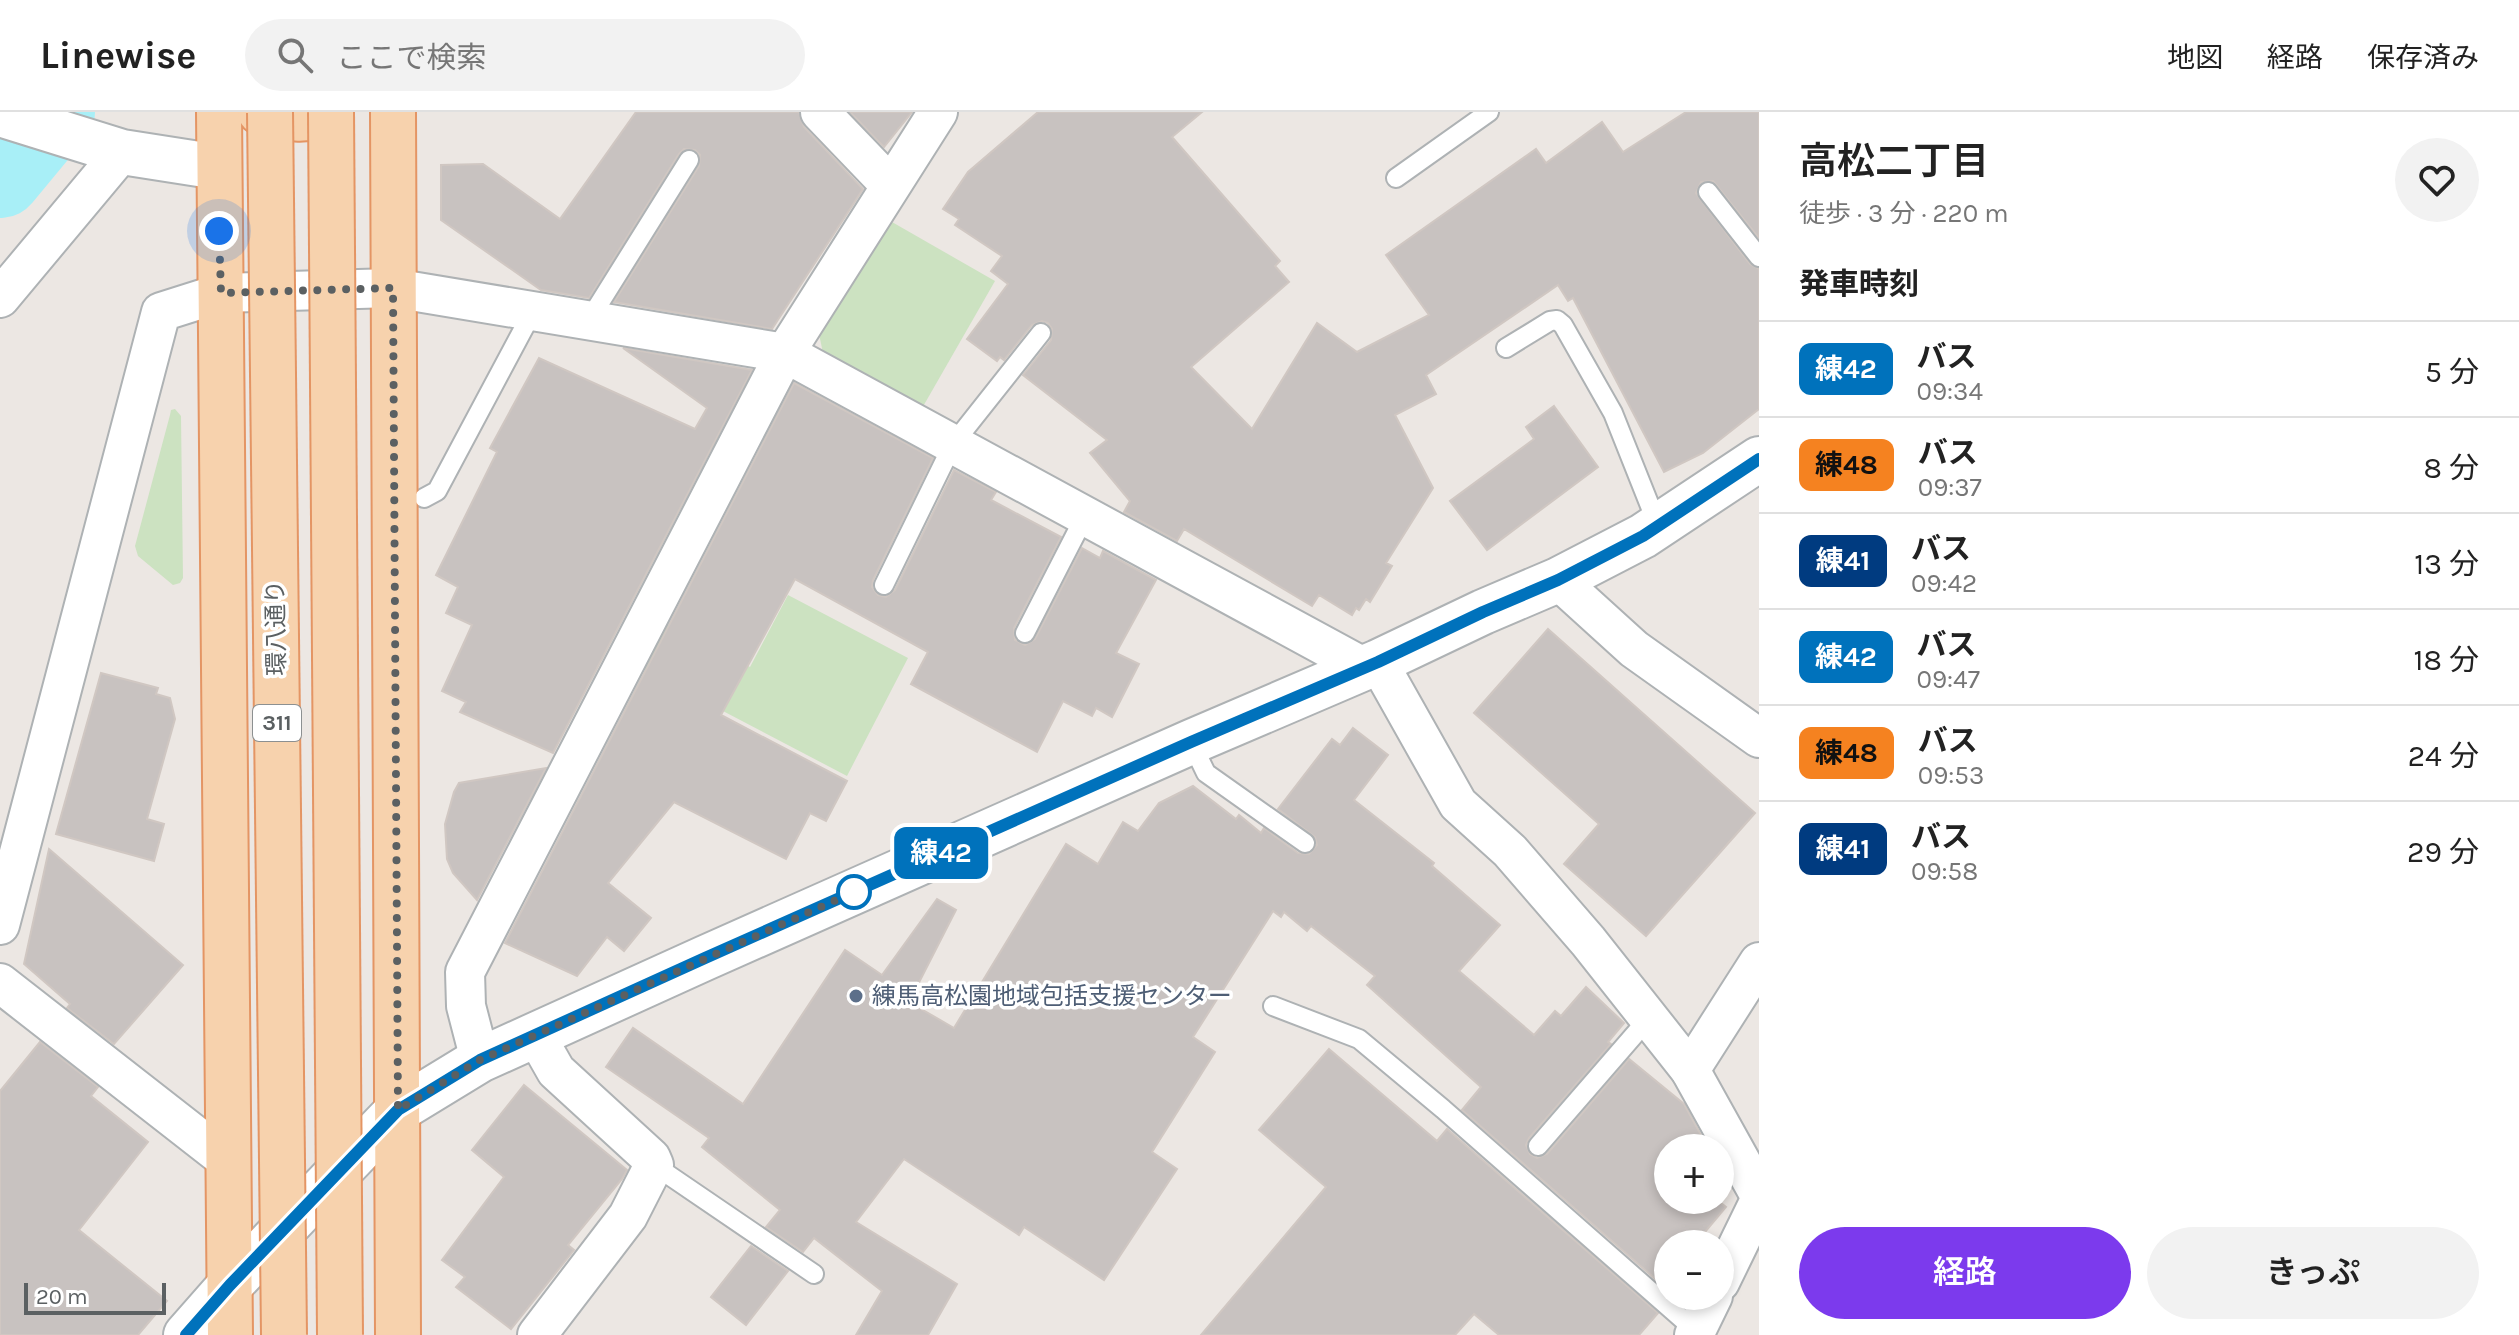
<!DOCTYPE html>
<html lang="ja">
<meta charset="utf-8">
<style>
:root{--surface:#fff;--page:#f2f2f2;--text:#222;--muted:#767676;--line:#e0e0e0;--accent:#7c3aed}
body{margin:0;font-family:Karla,"Noto Sans JP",sans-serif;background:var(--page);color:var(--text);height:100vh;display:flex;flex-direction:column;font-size:30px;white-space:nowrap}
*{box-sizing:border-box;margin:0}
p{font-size:26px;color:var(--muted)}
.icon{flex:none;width:44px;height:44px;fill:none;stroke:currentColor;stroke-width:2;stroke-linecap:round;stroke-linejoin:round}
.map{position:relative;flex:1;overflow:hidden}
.drawer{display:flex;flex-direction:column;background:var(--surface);width:760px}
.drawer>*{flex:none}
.badge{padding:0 16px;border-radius:12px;font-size:28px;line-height:52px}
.tools{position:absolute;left:1654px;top:1022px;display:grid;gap:16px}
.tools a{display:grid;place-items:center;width:80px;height:80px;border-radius:50%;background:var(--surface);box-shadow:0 4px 12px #0003;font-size:40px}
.scale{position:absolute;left:24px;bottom:20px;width:142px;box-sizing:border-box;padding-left:8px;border:4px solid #5b6062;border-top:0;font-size:22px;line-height:28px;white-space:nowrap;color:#5b6062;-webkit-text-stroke:6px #fff;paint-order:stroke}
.you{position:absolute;width:40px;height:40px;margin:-20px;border:6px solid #fff;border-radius:50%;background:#1a73e8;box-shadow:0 0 0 12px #1a73e833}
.map>.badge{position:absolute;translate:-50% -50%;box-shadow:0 0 0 4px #fff}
h2{padding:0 40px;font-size:30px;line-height:72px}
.round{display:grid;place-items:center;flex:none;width:84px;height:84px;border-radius:42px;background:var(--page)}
.overview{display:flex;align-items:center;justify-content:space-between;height:136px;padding:0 40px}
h1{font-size:38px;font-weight:600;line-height:60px}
.primary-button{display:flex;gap:16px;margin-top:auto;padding:16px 40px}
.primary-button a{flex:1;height:92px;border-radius:48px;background:var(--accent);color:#fff;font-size:32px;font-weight:600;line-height:92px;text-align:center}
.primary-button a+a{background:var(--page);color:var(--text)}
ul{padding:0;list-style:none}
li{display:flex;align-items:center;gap:24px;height:96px;padding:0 40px;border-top:2px solid var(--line)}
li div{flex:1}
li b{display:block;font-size:30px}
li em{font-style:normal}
li .badge{min-width:88px;font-weight:700;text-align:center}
header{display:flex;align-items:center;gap:48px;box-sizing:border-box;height:112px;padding:0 40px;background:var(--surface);border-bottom:2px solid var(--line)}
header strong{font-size:38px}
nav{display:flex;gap:44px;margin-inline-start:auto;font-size:28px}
.search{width:560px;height:72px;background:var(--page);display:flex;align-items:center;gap:20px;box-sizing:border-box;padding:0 28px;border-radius:44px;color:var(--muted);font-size:30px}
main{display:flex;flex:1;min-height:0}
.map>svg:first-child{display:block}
.green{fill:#cce2c1}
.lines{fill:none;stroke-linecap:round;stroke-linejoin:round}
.river{stroke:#a8eff7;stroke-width:84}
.building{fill:#c8c2c0;stroke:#d0c7c2;stroke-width:2}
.service-casing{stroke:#aeb2b4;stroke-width:22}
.minor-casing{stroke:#aeb2b4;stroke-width:42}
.tertiary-casing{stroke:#aeb2b4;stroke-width:48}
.primary-casing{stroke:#e49564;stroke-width:48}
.service{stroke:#fff;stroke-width:18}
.minor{stroke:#fff;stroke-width:38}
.tertiary{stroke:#fff;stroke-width:44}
.primary{stroke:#f7d2ad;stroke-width:44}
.primary-bridge-casing{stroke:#e49564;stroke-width:48;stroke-linecap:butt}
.primary-bridge{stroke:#f7d2ad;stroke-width:44}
.line-casing{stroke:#fff;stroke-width:18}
.line{stroke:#0072bc;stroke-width:12}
.walk{stroke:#5b6062;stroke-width:8;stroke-dasharray:0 14.4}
.stop-dot{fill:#fff;stroke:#0072bc;stroke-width:4}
.service-dot{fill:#5c6f8a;stroke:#fff;stroke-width:3}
.labels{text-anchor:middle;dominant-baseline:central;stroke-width:7;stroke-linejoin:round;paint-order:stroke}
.shield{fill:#fff;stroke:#8c9091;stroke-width:2}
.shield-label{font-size:22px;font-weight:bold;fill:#5b6062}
.street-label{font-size:24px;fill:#5b6062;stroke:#fff}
.service-label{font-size:24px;fill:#4e5e75;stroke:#fff;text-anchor:start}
</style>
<header>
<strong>Linewise</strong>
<div class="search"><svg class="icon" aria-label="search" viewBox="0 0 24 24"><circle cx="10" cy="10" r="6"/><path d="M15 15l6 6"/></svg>ここで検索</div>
<nav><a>地図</a><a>経路</a><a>保存済み</a></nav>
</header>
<main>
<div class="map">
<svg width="1759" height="1223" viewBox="0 0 1759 1223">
<rect width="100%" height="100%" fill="#ece7e3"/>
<g class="green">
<polygon points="885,106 995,169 921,298 823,241 819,222"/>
<polygon points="175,297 181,304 183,466 180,471 173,473 138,444 135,434 170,303 171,298"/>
<polygon points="788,483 908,546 847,664 637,554 661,509 750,555"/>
</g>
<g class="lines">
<polyline class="river" points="0,64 53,0"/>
</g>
<g class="building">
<polygon points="636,0 799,0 804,15 863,77 772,217 614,190 699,54 700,43 695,38 684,37 679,42 589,186 541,178 441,108 441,53 483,52 560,107"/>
<polygon points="850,0 912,0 884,35"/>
<polygon points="1038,0 1202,0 1172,25 1280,149 1275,154 1289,170 1191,255 1252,317 1317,211 1357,240 1429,203 1386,143 1536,37 1546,51 1602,10 1623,40 1686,0 1759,0 1759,126 1713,69 1701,70 1696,81 1750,152 1759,157 1759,297 1703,341 1664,360 1573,186 1568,189 1558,173 1426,263 1436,282 1395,303 1433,376 1386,451 1392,454 1370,490 1366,487 1359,498 1356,496 1352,503 1319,483 1312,494 1184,417 1177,429 1124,400 1130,389 1090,341 1107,328 1023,263 1051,228 1052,217 1048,211 1042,209 1032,213 1004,248 1000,245 997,249 967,227 1008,172 991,159 1002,144 955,113 959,107 943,97 968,60"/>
<polygon points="623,236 752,258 553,641 460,600 466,590 442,579 472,513 446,501 458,475 436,463 497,340 490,336 539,246 695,317 707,296"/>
<polygon points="794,271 933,346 873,468 872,475 878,483 886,485 895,478 954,358 996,380 991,388 1061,425 1014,516 1015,528 1025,533 1035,527 1082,436 1100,446 1103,439 1156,468 1116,541 1139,552 1112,605 1096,596 1092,604 1063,589 1037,640 911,572 928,540 795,467 721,603 847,669 826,709 810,701 786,747 674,690 608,771 651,806 624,839 607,825 577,864 505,831"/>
<polygon points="1554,294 1598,355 1487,438 1450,389 1534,327 1526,315"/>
<polygon points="1548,517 1755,701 1646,824 1564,752 1599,712 1474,601"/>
<polygon points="101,561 158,576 156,582 170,586 175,607 147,707 164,712 154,749 56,722"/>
<polygon points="1353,616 1388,643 1354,688 1434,751 1432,754 1500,813 1459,859 1534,923 1555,899 1561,904 1586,875 1624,911 1608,930 1611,932 1529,1026 1526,1033 1530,1042 1537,1046 1547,1042 1629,947 1684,992 1708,1036 1668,1036 1668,1088 1717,1088 1726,1095 1695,1132 1668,1132 1668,1178 1462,998 1481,975 1367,873 1375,864 1311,814 1307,819 1284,800 1281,805 1273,799 1193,925 1215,940 1152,1040 1177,1057 1104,1168 1024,1115 1019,1123 904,1047 856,1110 957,1172 928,1223 856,1223 882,1179 814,1126 803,1140 766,1115 780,1098 702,1035 709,1026 606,955 633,916 743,992 845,838 882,863 937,787 956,798 909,890 954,916 1066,732 1098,752 1123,710 1138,719 1159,691 1193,674 1236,707 1239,703 1261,721 1264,716 1298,741 1309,742 1317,733 1315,725 1278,697 1332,627 1340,633"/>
<polygon points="546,656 477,788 453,761 447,747 445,712 454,680 459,671"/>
<polygon points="49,737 183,853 114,932 67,896 70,892 24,852"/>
<polygon points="40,930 98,975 91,984 148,1030 79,1118 167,1189 138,1223 0,1223 0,979"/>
<polygon points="1329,937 1437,1029 1447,1017 1658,1201 1639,1223 1499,1223 1474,1202 1455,1223 1201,1223 1326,1075 1259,1018"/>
<polygon points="524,973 627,1058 622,1067 568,1133 574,1138 511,1217 456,1175 465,1165 442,1148 504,1065 472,1038"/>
<polygon points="751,1134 788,1159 746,1213 711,1185"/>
</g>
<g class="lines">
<g class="service-casing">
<g id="service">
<polyline points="1396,66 1489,0"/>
<polyline points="1708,80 1759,145"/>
<polyline points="589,208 689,48"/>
<polyline points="1506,236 1550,209 1557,208 1563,213 1613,301 1658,414"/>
<polyline points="424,386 437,379 533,199"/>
<polyline points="884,473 953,332 1041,221"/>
<polyline points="1025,521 1085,404"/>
<polyline points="1191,630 1206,661 1305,731"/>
<polyline points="1273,894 1359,927 1443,997 1696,1219"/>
<polyline points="1538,1034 1648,907"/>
<polyline points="654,1053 814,1162"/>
</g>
</g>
<g class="minor-casing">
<g id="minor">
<polyline points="820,0 890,73"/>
<polyline points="0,186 122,40"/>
<polyline points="1558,468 1634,537 1759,626"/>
<polyline points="1378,550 1458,692 1510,739 1588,829 1690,958 1759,1082"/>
<polyline points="0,813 161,200 221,181 393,176 785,241 1365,556"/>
<polyline points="0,871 228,1049"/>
<polyline points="535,922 556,959 651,1046 654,1053 628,1104 537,1223"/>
<polyline points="480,948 466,894 465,860 785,241 938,0"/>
<polyline points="1690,958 1759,850"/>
<polyline points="1720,1170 1759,1090"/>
<polyline points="1694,1223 1713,1184"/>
</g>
</g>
<g class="tertiary-casing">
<g id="tertiary">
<polyline points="0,2 122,40 218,55"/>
<polyline points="186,1223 230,1173 398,998 480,948 705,846 1191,630 1378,550 1483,500 1558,468 1643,424 1759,347"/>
</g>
</g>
<g class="primary-casing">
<g id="primary">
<polyline points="219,0 230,1223"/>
<path d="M260,0C281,4 305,13 323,0"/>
<polyline points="393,0 398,1223"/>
</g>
</g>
<use href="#service" class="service"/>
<use href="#minor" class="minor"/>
<use href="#tertiary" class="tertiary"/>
<use href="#primary" class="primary"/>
<g class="primary-bridge-casing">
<g id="primary-bridge">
<polyline points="270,0 284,1223"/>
<polyline points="331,0 340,1223"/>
</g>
</g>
<use href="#primary-bridge" class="primary-bridge"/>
</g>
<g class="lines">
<g class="line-casing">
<polyline id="line" points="186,1223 230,1173 398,998 480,948 705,846 1191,630 1378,550 1483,500 1558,468 1643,424 1759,347"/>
</g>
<use href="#line" class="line"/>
<polyline class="walk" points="219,119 221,181 393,176 398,998 480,948 854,780"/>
</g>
<circle class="stop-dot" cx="854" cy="780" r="16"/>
<circle class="service-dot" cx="856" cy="884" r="8"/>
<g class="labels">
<rect class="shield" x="253" y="593" width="48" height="36" rx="6"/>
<g class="shield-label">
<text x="277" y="611">311</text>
</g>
<g class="street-label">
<text transform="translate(276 516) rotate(-91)">環八通り</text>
</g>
<g class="service-label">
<text x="872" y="884">練馬高松園地域包括支援センター</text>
</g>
</g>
</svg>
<div class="tools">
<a>+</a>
<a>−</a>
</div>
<div class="scale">20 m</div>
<div class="you" style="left:219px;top:119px"></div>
<b class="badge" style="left:941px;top:741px;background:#0072bc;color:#fff">練42</b>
</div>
<section class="drawer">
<div class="overview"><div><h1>高松二丁目</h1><p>徒歩 · 3 分 · 220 m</p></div><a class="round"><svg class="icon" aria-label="heart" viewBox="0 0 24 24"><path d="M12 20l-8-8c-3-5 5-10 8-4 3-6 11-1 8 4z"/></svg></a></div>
<h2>発車時刻</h2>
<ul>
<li><span class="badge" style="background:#0072bc;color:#fff">練42</span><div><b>バス</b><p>09:34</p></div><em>5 分</em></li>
<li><span class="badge" style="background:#f58220;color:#111">練48</span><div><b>バス</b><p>09:37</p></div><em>8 分</em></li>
<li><span class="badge" style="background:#003b80;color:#fff">練41</span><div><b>バス</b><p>09:42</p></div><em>13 分</em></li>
<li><span class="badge" style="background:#0072bc;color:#fff">練42</span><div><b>バス</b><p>09:47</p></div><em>18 分</em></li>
<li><span class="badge" style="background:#f58220;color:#111">練48</span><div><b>バス</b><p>09:53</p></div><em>24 分</em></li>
<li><span class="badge" style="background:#003b80;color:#fff">練41</span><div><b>バス</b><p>09:58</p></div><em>29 分</em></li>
</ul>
<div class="primary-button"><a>経路</a><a>きっぷ</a></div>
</section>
</main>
